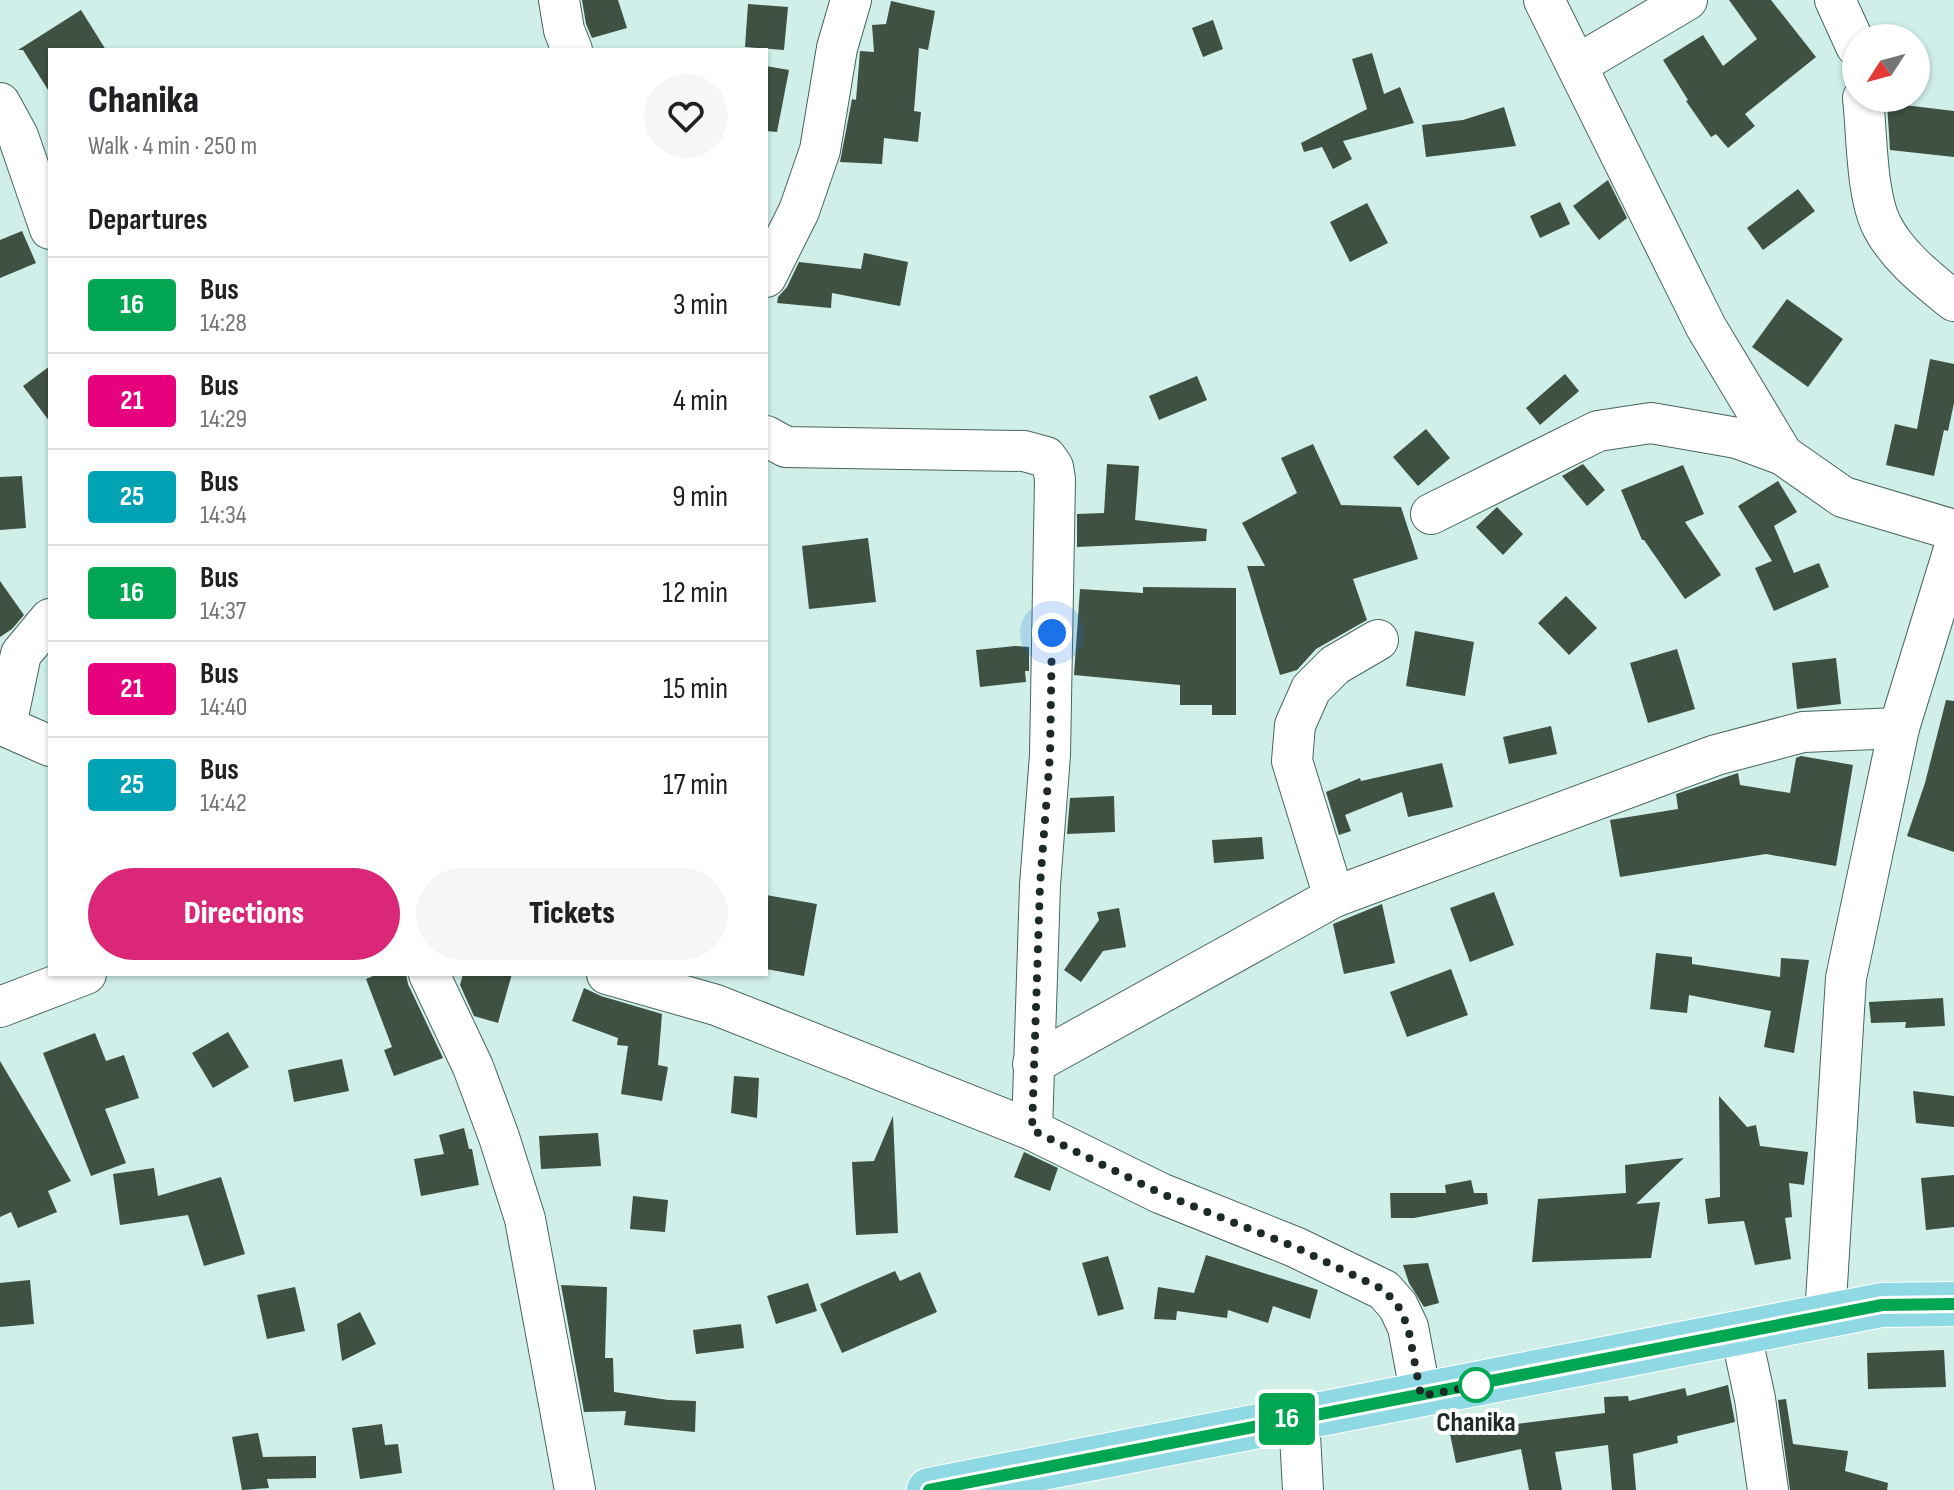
<!DOCTYPE html>
<meta charset="utf-8">
<style>
:root{--surface:#fff;--page:#f6f6f6;--text:#202124;--muted:#757577;--line:#e0e0e0;--accent:#db2777}
body{margin:0;font-family:"Sofia Sans Condensed",sans-serif;background:var(--page);color:var(--text);height:100vh;display:flex;flex-direction:column;font-size:30px;white-space:nowrap}
*{box-sizing:border-box;margin:0}
p{font-size:26px;color:var(--muted)}
.icon{flex:none;width:44px;height:44px;fill:none;stroke:currentColor;stroke-width:2;stroke-linecap:round;stroke-linejoin:round}
.map{position:relative;flex:1;overflow:hidden}
.side{position:absolute;left:48px;top:48px;width:720px;height:928px;display:flex;flex-direction:column;background:var(--surface);border-radius:0px;box-shadow:0 2px 6px #0004}
.side>*{flex:none}
.badge{padding:0 16px;border-radius:6px;font-size:28px;line-height:52px}
.needle{width:52px;rotate:234deg}
.fabs{position:absolute;left:1842px;top:24px;display:grid;gap:16px}
.fabs a{display:grid;place-items:center;width:88px;height:88px;border-radius:50%;background:var(--surface);box-shadow:0 2px 6px #0004;font-size:40px}
.you{position:absolute;width:40px;height:40px;margin:-20px;border:6px solid #fff;border-radius:50%;background:#1a73e8;box-shadow:0 0 0 12px #1a73e833}
.map>.badge{position:absolute;translate:-50% -50%;box-shadow:0 0 0 4px #fff}
h2{padding:0 40px;font-size:30px;line-height:72px}
.round{display:grid;place-items:center;flex:none;width:84px;height:84px;border-radius:42px;background:var(--page)}
.headline{display:flex;align-items:center;justify-content:space-between;height:136px;padding:0 40px}
h1{font-size:38px;font-weight:800;line-height:60px}
.cta{display:flex;gap:16px;margin-top:auto;padding:16px 40px}
.cta a{flex:1;height:92px;border-radius:48px;background:var(--accent);color:#fff;font-size:32px;font-weight:800;line-height:92px;text-align:center}
.cta a+a{background:var(--page);color:var(--text)}
ul{padding:0;list-style:none}
li{display:flex;align-items:center;gap:24px;height:96px;padding:0 40px;border-top:2px solid var(--line)}
li div{flex:1}
li b{display:block;font-size:30px}
li em{font-style:normal}
li .badge{min-width:88px;font-weight:700;text-align:center}
.map>svg:first-child{display:block}
.building{fill:#3e5142}
.lines{fill:none;stroke-linecap:round;stroke-linejoin:round}
.minor-casing{stroke:#49655f;stroke-width:42}
.major-casing{stroke:#fff;stroke-width:46}
.minor{stroke:#fff;stroke-width:40}
.major{stroke:#8fd9e5;stroke-width:44}
.line-casing{stroke:#fff;stroke-width:18}
.line{stroke:#00a651;stroke-width:12}
.walk{stroke:#1e2a27;stroke-width:8;stroke-dasharray:0 14.4}
.stop-dot{fill:#fff;stroke:#00a651;stroke-width:4}
.labels{text-anchor:middle;dominant-baseline:central;stroke-width:8;stroke-linejoin:round;paint-order:stroke}
.stop-label{font-size:28px;font-weight:bold;fill:#1e2a27;stroke:#fff}
</style>
<div class="map">
<svg width="1954" height="1490" viewBox="0 0 1954 1490">
<rect width="100%" height="100%" fill="#cfefe8"/>
<g class="building">
<polygon points="582,0 618,0 627,28 592,38 586,24"/>
<polygon points="1729,0 1771,0 1816,57 1745,114 1755,126 1728,148 1716,134 1711,137 1686,101 1688,100 1663,60 1703,35 1723,66 1757,39"/>
<polygon points="891,1 935,11 928,50 919,48 914,111 921,112 918,142 884,138 882,164 840,162 852,99 856,100 860,51 874,52 872,25 886,24"/>
<polygon points="748,4 788,7 784,50 745,47"/>
<polygon points="81,10 106,50 50,50 50,93 23,50 18,50"/>
<polygon points="1213,20 1223,49 1203,57 1192,28"/>
<polygon points="1372,53 1384,94 1400,87 1414,123 1343,141 1352,159 1333,169 1322,147 1304,152 1301,143 1367,109 1352,59"/>
<polygon points="766,66 789,70 777,132 766,131"/>
<polygon points="1887,103 1954,111 1954,157 1890,150"/>
<polygon points="1504,107 1516,146 1426,157 1422,125 1463,120"/>
<polygon points="1608,180 1627,218 1599,240 1573,206"/>
<polygon points="1798,189 1815,211 1763,250 1747,228"/>
<polygon points="1560,202 1570,224 1540,238 1530,216"/>
<polygon points="1367,203 1388,243 1350,262 1330,222"/>
<polygon points="22,231 36,263 0,278 0,240"/>
<polygon points="864,253 908,262 900,306 832,293 831,308 777,303 778,297 787,287 799,262 861,269"/>
<polygon points="1787,299 1843,339 1808,387 1752,347"/>
<polygon points="1930,359 1954,364 1954,403 1948,431 1944,430 1934,476 1886,465 1895,424 1917,429"/>
<polygon points="50,366 50,422 23,386"/>
<polygon points="1565,374 1579,391 1540,425 1526,408"/>
<polygon points="1197,376 1207,400 1159,420 1149,396"/>
<polygon points="1426,429 1450,458 1418,486 1393,457"/>
<polygon points="1313,444 1341,505 1401,507 1418,559 1353,579 1367,620 1316,649 1297,670 1280,675 1247,566 1265,566 1242,523 1297,493 1281,458"/>
<polygon points="1107,464 1139,466 1135,520 1207,529 1206,541 1077,547 1077,514 1104,513"/>
<polygon points="1583,464 1605,490 1587,506 1562,476"/>
<polygon points="1683,465 1704,514 1685,522 1721,575 1685,599 1644,540 1642,540 1621,490"/>
<polygon points="22,476 26,528 0,530 0,477"/>
<polygon points="1778,481 1797,512 1774,526 1794,573 1819,563 1829,587 1774,611 1755,568 1772,561 1738,506"/>
<polygon points="1497,507 1523,534 1503,555 1476,527"/>
<polygon points="868,538 876,602 809,609 802,546"/>
<polygon points="0,581 24,615 12,629 0,637"/>
<polygon points="1143,587 1236,588 1236,715 1212,715 1212,705 1180,705 1180,685 1074,675 1080,589 1143,593"/>
<polygon points="1566,596 1597,628 1569,655 1538,623"/>
<polygon points="1415,631 1474,642 1465,696 1406,686"/>
<polygon points="1015,646 1029,647 1029,671 1025,671 1026,682 980,687 976,650"/>
<polygon points="1677,649 1695,709 1648,723 1630,663"/>
<polygon points="1836,658 1841,704 1797,709 1792,663"/>
<polygon points="1946,700 1954,701 1954,852 1907,836 1925,783"/>
<polygon points="1551,726 1557,754 1509,764 1503,737"/>
<polygon points="1801,756 1853,765 1836,866 1766,854 1620,877 1610,820 1678,809 1676,794 1738,773 1740,785 1790,793 1796,758"/>
<polygon points="1442,763 1453,807 1408,817 1402,792 1345,815 1351,831 1339,835 1326,792 1360,778 1361,781"/>
<polygon points="1114,796 1115,832 1067,834 1070,798"/>
<polygon points="1262,837 1264,859 1214,863 1212,840"/>
<polygon points="1494,892 1514,945 1470,962 1450,908"/>
<polygon points="766,895 817,904 804,976 766,969"/>
<polygon points="1382,904 1395,963 1344,974 1333,924"/>
<polygon points="1119,908 1126,947 1103,951 1081,982 1064,970 1099,920 1097,912"/>
<polygon points="1656,953 1692,957 1692,964 1780,977 1781,958 1809,960 1794,1053 1764,1047 1771,1011 1689,995 1687,1013 1650,1009"/>
<polygon points="1451,969 1468,1015 1407,1037 1390,992"/>
<polygon points="378,974 406,974 408,984 443,1058 394,1076 384,1050 392,1047 366,979"/>
<polygon points="463,974 512,974 498,1023 474,1016 460,985"/>
<polygon points="584,988 601,996 662,1014 658,1065 668,1067 662,1101 621,1094 628,1046 617,1045 618,1038 572,1021"/>
<polygon points="1943,998 1945,1026 1905,1028 1906,1022 1871,1023 1869,1002"/>
<polygon points="228,1032 249,1067 213,1088 192,1053"/>
<polygon points="95,1033 106,1061 124,1055 139,1098 105,1109 126,1163 91,1176 43,1053"/>
<polygon points="342,1059 349,1091 294,1102 288,1070"/>
<polygon points="0,1061 71,1181 48,1191 57,1212 18,1228 11,1212 0,1217"/>
<polygon points="734,1076 759,1078 757,1118 731,1113"/>
<polygon points="1913,1091 1954,1096 1954,1127 1916,1123"/>
<polygon points="1719,1096 1747,1127 1756,1125 1760,1146 1808,1152 1804,1185 1789,1183 1792,1217 1785,1218 1791,1259 1755,1265 1744,1221 1708,1224 1705,1199 1720,1197"/>
<polygon points="893,1116 898,1233 856,1235 852,1162 874,1161"/>
<polygon points="464,1128 469,1149 472,1149 479,1185 421,1196 414,1159 444,1154 439,1135"/>
<polygon points="598,1133 601,1166 541,1169 539,1136"/>
<polygon points="1024,1152 1058,1168 1050,1191 1014,1177"/>
<polygon points="1684,1158 1636,1204 1660,1202 1651,1258 1532,1262 1538,1199 1626,1193 1625,1165"/>
<polygon points="154,1168 158,1196 221,1177 245,1254 204,1266 188,1215 120,1225 113,1174"/>
<polygon points="1954,1175 1954,1227 1926,1230 1921,1178"/>
<polygon points="1471,1180 1474,1193 1487,1193 1488,1204 1414,1218 1391,1218 1390,1193 1446,1193 1445,1185"/>
<polygon points="633,1196 668,1200 665,1232 630,1229"/>
<polygon points="1206,1255 1318,1290 1310,1319 1273,1306 1268,1323 1228,1310 1227,1318 1177,1311 1176,1320 1154,1319 1158,1287 1194,1293"/>
<polygon points="1108,1256 1124,1309 1098,1316 1082,1263"/>
<polygon points="1428,1263 1439,1303 1424,1307 1409,1283 1403,1265"/>
<polygon points="895,1271 900,1281 920,1272 937,1312 842,1353 820,1304"/>
<polygon points="30,1280 34,1324 0,1327 0,1283"/>
<polygon points="808,1283 817,1311 776,1324 767,1296"/>
<polygon points="561,1285 607,1287 605,1358 613,1358 614,1392 668,1400 696,1401 695,1432 624,1425 626,1411 584,1412"/>
<polygon points="295,1287 305,1331 267,1339 257,1295"/>
<polygon points="360,1312 376,1344 342,1361 337,1324"/>
<polygon points="741,1324 744,1348 696,1354 693,1330"/>
<polygon points="1944,1350 1946,1387 1868,1389 1867,1353"/>
<polygon points="1728,1385 1735,1422 1677,1436 1678,1443 1633,1454 1636,1490 1612,1490 1608,1445 1555,1452 1562,1490 1529,1490 1521,1449 1456,1463 1450,1434 1515,1419 1516,1424 1605,1413 1604,1397 1628,1396 1629,1401 1685,1388 1687,1396"/>
<polygon points="1786,1399 1793,1444 1848,1451 1845,1471 1888,1483 1887,1490 1790,1490 1778,1400"/>
<polygon points="382,1424 385,1445 398,1444 402,1473 360,1479 352,1428"/>
<polygon points="258,1433 263,1457 316,1456 316,1478 267,1479 269,1488 242,1490 232,1437"/>
</g>
<g class="lines">
<g class="minor-casing">
<g id="minor">
<polyline points="559,0 564,30 572,50"/>
<polyline points="1544,0 1706,327 1783,455"/>
<polyline points="1835,0 1856,46"/>
<polyline points="1577,65 1687,0"/>
<path d="M1863,98C1867,133 1866,195 1882,226C1898,257 1927,279 1954,301"/>
<polyline points="0,103 18,136 50,229"/>
<polyline points="766,277 799,211 820,150 837,48 851,0"/>
<polyline points="766,436 786,447 1024,451 1046,457 1053,467 1055,479 1050,755 1040,885 1032,1130"/>
<polyline points="1431,514 1598,431 1651,423 1737,438 1783,455 1843,497 1954,530"/>
<polyline points="0,724 50,746"/>
<polyline points="6,726 21,654 50,619"/>
<polyline points="1334,897 1292,761 1295,725 1311,689 1335,665 1378,640"/>
<polyline points="429,974 473,1067 499,1137 525,1219 575,1490"/>
<polyline points="607,974 716,1005 1032,1130 1160,1193 1295,1247 1384,1290 1398,1306 1408,1327 1421,1396"/>
<polyline points="0,1007 86,974"/>
<polyline points="1033,1064 1334,897 1716,755 1803,732 1899,728"/>
<polyline points="1825,1317 1846,978 1899,728 1954,549"/>
<polyline points="1741,1334 1755,1399 1768,1490"/>
<polyline points="1299,1417 1303,1490"/>
</g>
</g>
<g class="major-casing">
<polyline id="major" points="929,1490 1882,1305 1954,1304"/>
</g>
<use href="#minor" class="minor"/>
<use href="#major" class="major"/>
</g>
<g class="lines">
<g class="line-casing">
<polyline id="line" points="929,1490 1882,1305 1954,1304"/>
</g>
<use href="#line" class="line"/>
<polyline class="walk" points="1052,633 1050,755 1040,885 1032,1130 1160,1193 1295,1247 1384,1290 1398,1306 1408,1327 1421,1396 1479,1385 1476,1385"/>
</g>
<circle class="stop-dot" cx="1476" cy="1385" r="16"/>
<g class="labels">
<g class="stop-label">
<text x="1476" y="1422">Chanika</text>
</g>
</g>
</svg>
<div class="fabs">
<a><svg class="needle" viewBox="-14 -14 28 28"><path d="M0-13l5 13h-10z" fill="#e53935"/><path d="M0 13l5-13h-10z" fill="#757577"/></svg></a>
</div>
<div class="you" style="left:1052px;top:633px"></div>
<b class="badge" style="left:1287px;top:1419px;background:#00a651;color:#fff">16</b>
<section class="side">
<div class="headline"><div><h1>Chanika</h1><p>Walk · 4 min · 250 m</p></div><a class="round"><svg class="icon" aria-label="heart" viewBox="0 0 24 24"><path d="M12 20l-8-8c-3-5 5-10 8-4 3-6 11-1 8 4z"/></svg></a></div>
<h2>Departures</h2>
<ul>
<li><span class="badge" style="background:#00a651;color:#fff">16</span><div><b>Bus</b><p>14:28</p></div><em>3 min</em></li>
<li><span class="badge" style="background:#e6007e;color:#fff">21</span><div><b>Bus</b><p>14:29</p></div><em>4 min</em></li>
<li><span class="badge" style="background:#00a3b4;color:#fff">25</span><div><b>Bus</b><p>14:34</p></div><em>9 min</em></li>
<li><span class="badge" style="background:#00a651;color:#fff">16</span><div><b>Bus</b><p>14:37</p></div><em>12 min</em></li>
<li><span class="badge" style="background:#e6007e;color:#fff">21</span><div><b>Bus</b><p>14:40</p></div><em>15 min</em></li>
<li><span class="badge" style="background:#00a3b4;color:#fff">25</span><div><b>Bus</b><p>14:42</p></div><em>17 min</em></li>
</ul>
<div class="cta"><a>Directions</a><a>Tickets</a></div>
</section>
</div>
